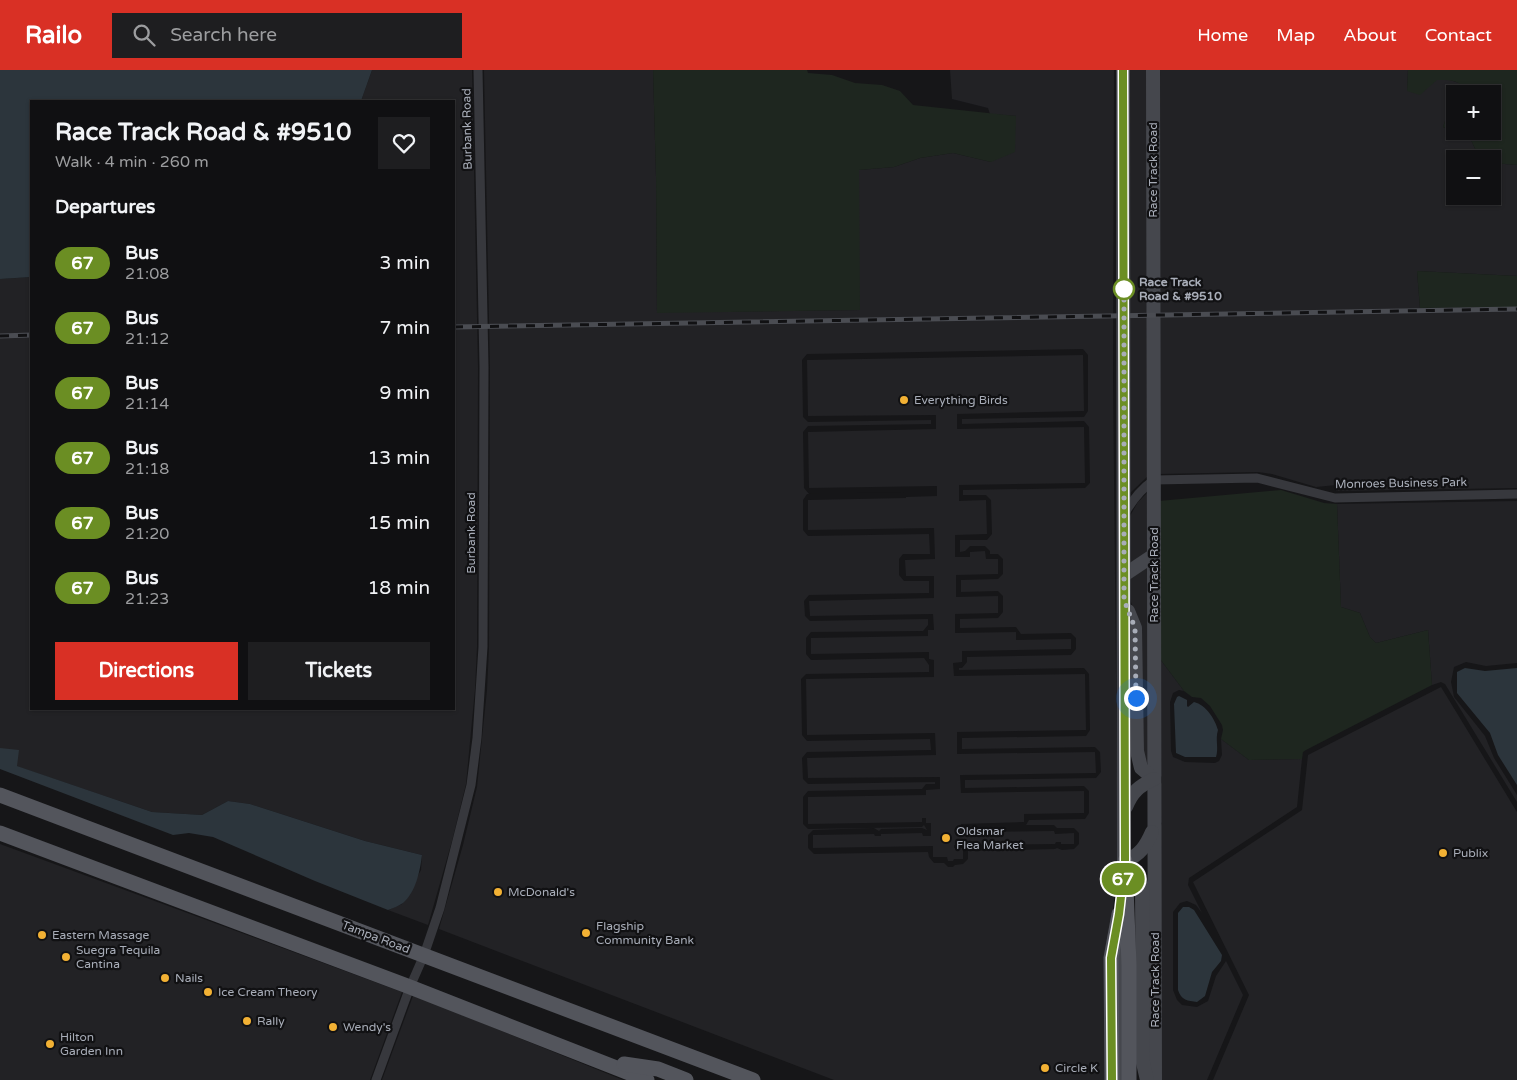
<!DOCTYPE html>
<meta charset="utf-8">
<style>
:root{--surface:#101012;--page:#1e1e20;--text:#f1f3f6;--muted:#9c9d9f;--line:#303032;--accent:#d93025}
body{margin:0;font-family:"Varela Round",sans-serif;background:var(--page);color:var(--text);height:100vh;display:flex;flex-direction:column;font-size:19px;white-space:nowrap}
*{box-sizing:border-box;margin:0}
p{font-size:16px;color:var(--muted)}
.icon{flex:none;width:28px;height:28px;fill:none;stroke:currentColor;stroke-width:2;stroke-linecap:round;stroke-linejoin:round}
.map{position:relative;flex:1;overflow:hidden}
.details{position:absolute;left:30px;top:30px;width:425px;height:610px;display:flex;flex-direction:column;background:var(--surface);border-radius:0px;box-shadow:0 1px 4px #0004,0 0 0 1px var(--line)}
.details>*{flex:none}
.badge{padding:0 10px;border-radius:16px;font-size:18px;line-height:32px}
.controls{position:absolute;left:1446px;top:15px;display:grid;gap:10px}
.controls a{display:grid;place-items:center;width:55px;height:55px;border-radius:0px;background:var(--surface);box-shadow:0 1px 4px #0004,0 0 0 1px var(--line);font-size:25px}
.you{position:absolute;width:25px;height:25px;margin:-12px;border:4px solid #fff;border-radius:50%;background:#1a73e8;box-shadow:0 0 0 8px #1a73e833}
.map>.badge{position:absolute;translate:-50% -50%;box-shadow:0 0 0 2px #fff}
h2{padding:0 25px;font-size:19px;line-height:45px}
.round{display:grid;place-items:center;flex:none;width:52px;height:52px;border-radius:0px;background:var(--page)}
.overview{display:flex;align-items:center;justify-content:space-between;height:85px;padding:0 25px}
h1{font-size:24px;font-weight:700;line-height:38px}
.cta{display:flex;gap:10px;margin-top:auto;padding:10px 25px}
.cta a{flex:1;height:58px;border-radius:0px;background:var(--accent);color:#fff;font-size:20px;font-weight:700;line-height:58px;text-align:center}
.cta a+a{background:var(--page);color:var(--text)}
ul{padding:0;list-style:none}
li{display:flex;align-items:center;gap:15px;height:65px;padding:0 25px}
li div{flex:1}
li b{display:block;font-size:19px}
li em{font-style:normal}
li .badge{min-width:55px;font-weight:700;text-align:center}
header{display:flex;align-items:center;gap:30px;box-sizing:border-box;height:70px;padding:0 25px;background:var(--accent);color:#fff}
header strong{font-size:24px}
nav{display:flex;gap:28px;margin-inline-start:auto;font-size:18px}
.search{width:350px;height:45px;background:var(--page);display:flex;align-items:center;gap:12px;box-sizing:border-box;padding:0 18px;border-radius:0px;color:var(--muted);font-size:19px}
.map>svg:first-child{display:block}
.built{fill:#222225;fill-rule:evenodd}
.green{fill:#1e261f}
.water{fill:#2c353c}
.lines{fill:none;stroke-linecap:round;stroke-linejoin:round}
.minor{stroke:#37383d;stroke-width:9}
.secondary{stroke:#45474d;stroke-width:14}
.primary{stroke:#53555c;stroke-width:15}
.rail-casing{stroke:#4a4c52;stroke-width:5}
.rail{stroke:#111113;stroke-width:3;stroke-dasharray:9;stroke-linecap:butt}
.line-casing{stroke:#fff;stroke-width:11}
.line{stroke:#6b8e23;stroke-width:8}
.walk{stroke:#a8adb8;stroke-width:5;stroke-dasharray:0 9}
.stop-dot{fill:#fff;stroke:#6b8e23;stroke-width:2.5}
.poi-dot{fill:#f2b134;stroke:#111113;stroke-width:2}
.labels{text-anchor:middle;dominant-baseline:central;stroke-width:4.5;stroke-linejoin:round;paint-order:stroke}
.street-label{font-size:12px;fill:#a8adb8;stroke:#111113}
.stop-label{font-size:12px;font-weight:bold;fill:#a8adb8;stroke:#111113;text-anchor:start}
.poi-label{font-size:12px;fill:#a8adb8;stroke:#111113;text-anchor:start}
</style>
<header>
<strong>Railo</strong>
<div class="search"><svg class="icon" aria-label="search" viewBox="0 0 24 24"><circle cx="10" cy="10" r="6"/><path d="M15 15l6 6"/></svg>Search here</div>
<nav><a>Home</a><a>Map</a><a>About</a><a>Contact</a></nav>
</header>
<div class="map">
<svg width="1517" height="1010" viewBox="0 0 1517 1010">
<rect width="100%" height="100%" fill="#161618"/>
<g class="built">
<polygon points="372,0 472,0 478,298 477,577 475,619 466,714 452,771 428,855 388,840 402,834 421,800 422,785 365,771 250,734 228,731 202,745 152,742 16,696 0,678 0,209 31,207 31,639 454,639 454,31 361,31"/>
<path d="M484,0H653L656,106L657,242H714L859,240V100L894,97L920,88L953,83L991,92L1016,46L990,44L988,38L952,29L950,0H1114L1113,310L1118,801L1113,838L1106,1010H834L439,859L463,775L477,717L487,620L489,578L490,298ZM1083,279L1088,285V341L1084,347L962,349V354L1084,351L1089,357L1090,413L1085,418L963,420V425H986L991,430L992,464L987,470H960V482L965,481L970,476H985L990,481V484H998L1003,489V504L998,509L961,510V522L998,521L1003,526V542L998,548L960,549V558L1016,557L1021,564L1071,563L1076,568V579L1071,585L967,587V592L962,598H959V600L1084,598L1089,604L1090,660L1086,666L962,668V679L1095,677L1100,682L1101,702L1096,708L965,710V718L1084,716L1089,721V743L1085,749L1029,750L1026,755H1054L1057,758H1074L1079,763V774L1074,779L1062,780L1057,778L1055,779L968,781V789L963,794L955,795L953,797H948L944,793H934L929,787L928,782L814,784L808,778V765L813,760L874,758L879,761L881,759L922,758L927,760L924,755L922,757L808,759L803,754V727L808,721L922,719L926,714H935V712L808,714L803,709L802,688L807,682L931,680L930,669L807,671L802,665L801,609L806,604L929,602V595L924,588L811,590L806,584V568L811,562L923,561L928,555V549L810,551L805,546L804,531L809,525L929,523V511H904L899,505V489L903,484H930L929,464L808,466L803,460V430L807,424L905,422L809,424L804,418L803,362L808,356L931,354V350L808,352L803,347L802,290L807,284Z"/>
<polygon points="1129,0 1148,0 1148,406 1130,423"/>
<polygon points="1159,0 1408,0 1407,21 1436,10 1450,10 1463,14 1470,24 1455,24 1455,43 1447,45 1443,57 1471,70 1480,89 1455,89 1455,126 1492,126 1493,93 1517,95 1517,206 1417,201 1420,238 1517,237 1517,418 1336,421 1336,415 1316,417 1272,404 1258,402 1159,404"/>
<polygon points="1083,285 1084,341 957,344 957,359 1084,357 1085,413 959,415 959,431 986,430 987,464 955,465 955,487 970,487 970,482 985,481 986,489 998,489 998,504 956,505 956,527 998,526 998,543 955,544 955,563 1016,562 1016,570 1071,569 1071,579 962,581 962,592 953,593 954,606 1085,604 1086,660 957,662 957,684 1095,682 1096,703 960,705 961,723 1084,721 1084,743 1024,744 1024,752 961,754 961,756 969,756 969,762 1054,761 1055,764 1074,763 1074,774 1061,774 1061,772 1056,772 1055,774 954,775 954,778 963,778 963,789 954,789 953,791 948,791 947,787 933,787 933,776 813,778 813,765 874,764 875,766 881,766 881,764 922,763 923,766 931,766 931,753 926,753 926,748 922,748 922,752 808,754 808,727 926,725 926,720 940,719 940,707 808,708 807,688 936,685 935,663 807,665 806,609 934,607 934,590 929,589 929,582 811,584 811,568 928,566 928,560 934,560 933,544 810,546 809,531 934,528 934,506 906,506 905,490 935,489 934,458 808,460 808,430 906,428 906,427 937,426 937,416 809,418 808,362 936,359 936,345 808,346 807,290"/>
<polygon points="1148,422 1148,697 1144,689 1140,558 1130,529 1130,446 1138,432"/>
<polygon points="1517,431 1517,593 1486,596 1466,592 1454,597 1451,612 1454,627 1485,666 1494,688 1517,725 1517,732 1445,614 1441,612 1432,615 1428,560 1376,573 1370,567 1360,543 1341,537 1337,434"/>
<polygon points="1160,589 1184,621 1179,620 1173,623 1170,632 1171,681 1173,687 1185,692 1215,693 1219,691 1222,685 1221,669 1249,690 1302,689 1297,737 1189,808 1188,815 1202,843 1196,835 1187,831 1180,833 1173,842 1173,920 1177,930 1182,935 1197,937 1208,931 1216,906 1226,891 1243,925 1207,1010 1161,1010 1160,757 1162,753 1160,752 1160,714 1162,713 1162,707 1160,705"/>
<polygon points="1441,617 1517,742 1517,1010 1213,1010 1249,925 1193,812 1302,740 1308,685"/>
<polygon points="0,774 402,922 370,1010 0,1010"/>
<polygon points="413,926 440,936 623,1010 382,1010"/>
</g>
<g class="green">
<polygon points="653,0 807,0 808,3 832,5 855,13 882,15 900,21 913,35 1016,46 1015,82 991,92 953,83 920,88 894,97 859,100 860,240 657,243 656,106"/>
<path d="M1408,0H1517V95L1493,93L1492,89H1480L1471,70L1443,57L1447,45L1455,43V61H1492V24H1470C1460,10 1453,10 1437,10L1420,25L1407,21Z"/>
<polygon points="1417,201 1517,206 1517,237 1420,238"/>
<polygon points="1281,420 1324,433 1337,434 1341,537 1360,543 1370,567 1376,573 1428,560 1432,615 1306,680 1303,682 1302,689 1249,690 1221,669 1223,660 1222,655 1210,636 1201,628 1192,627 1184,621 1160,589 1159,431"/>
</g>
<g class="water">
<polygon points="0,0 372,0 361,31 31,31 31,207 0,209"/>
<polygon points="1465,598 1485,601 1517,598 1517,715 1498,685 1490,663 1457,623 1457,602"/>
<path d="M1179,626L1187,630V636L1188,637L1194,632C1206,635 1215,649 1218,660C1215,669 1219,678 1216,687H1185L1176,683L1174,634L1177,627Z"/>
<path d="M0,678L19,680L17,696L152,742L202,745L228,731L250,734L365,771L422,785C420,801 416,822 403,833C399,836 393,838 388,840L315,811L213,767L189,763L173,765L0,699Z"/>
<path d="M1183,837H1189L1194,840L1222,885L1221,891L1212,902L1205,926L1197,932C1188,931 1181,930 1178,920V843Z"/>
</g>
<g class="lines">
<g class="minor">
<path d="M1125,443C1133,429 1141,419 1154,410L1257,408L1335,428L1517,424"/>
<polyline points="376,1010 410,917 424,885 440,838 471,715 477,668 483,577 484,297 478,0"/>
</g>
<g class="secondary">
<polyline points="1123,0 1124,802"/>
<polyline points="1153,0 1155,1010"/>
<polyline points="1124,505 1154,485"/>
<polyline points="1128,541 1135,558 1137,681 1141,698 1154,709"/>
<path d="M1126,737C1132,722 1139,716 1154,709"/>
<path d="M1125,791C1135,800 1140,805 1142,818L1143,993L1147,1010"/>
<path d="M1125,791C1140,785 1146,776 1152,762"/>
<polyline points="1119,863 1120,1010"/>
</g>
<g class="primary">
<polyline points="0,725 753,1010"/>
<polyline points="0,763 410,917 647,1010"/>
<polyline points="1125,791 1129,895 1129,1010"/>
<polyline points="624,994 658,999 686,1010"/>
<polyline points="1112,1010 1111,888 1119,844"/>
</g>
<g class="rail-casing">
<g id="rail">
<polyline points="454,257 1517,239"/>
<polyline points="0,266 31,265"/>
</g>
</g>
<use href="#rail" class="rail"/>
</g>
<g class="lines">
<g class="line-casing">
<polyline id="line" points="1112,1010 1111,888 1119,844 1125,791 1123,0"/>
</g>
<use href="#line" class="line"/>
<polyline class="walk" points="1124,219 1124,211 1124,530 1135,558 1136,628"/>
</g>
<circle class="stop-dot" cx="1124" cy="219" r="10"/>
<g class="poi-dot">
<circle cx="904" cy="330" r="5"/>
<circle cx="946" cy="768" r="5"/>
<circle cx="1443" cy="783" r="5"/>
<circle cx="498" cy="822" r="5"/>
<circle cx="586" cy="863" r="5"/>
<circle cx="42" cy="865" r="5"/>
<circle cx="66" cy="887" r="5"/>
<circle cx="165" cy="908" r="5"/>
<circle cx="208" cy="922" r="5"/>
<circle cx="247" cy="951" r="5"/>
<circle cx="333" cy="957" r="5"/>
<circle cx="50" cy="974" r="5"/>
<circle cx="1045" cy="998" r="5"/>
</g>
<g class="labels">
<g class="street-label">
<text transform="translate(467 59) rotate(-91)">Burbank Road</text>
<text transform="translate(1153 100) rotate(-90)">Race Track Road</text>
<text transform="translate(1401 413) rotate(-1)">Monroes Business Park</text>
<text transform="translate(471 463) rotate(-90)">Burbank Road</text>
<text transform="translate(1154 505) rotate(-90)">Race Track Road</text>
<text transform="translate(376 867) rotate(21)">Tampa Road</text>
<text transform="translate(1155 910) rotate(-90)">Race Track Road</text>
</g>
<g class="stop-label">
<text x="1139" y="212">Race Track<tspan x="1139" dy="14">Road &amp; #9510</tspan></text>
</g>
<g class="poi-label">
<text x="914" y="330">Everything Birds</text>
<text x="956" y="761">Oldsmar<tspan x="956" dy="14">Flea Market</tspan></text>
<text x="1453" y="783">Publix</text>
<text x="508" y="822">McDonald's</text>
<text x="596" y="856">Flagship<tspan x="596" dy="14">Community Bank</tspan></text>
<text x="52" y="865">Eastern Massage</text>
<text x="76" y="880">Suegra Tequila<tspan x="76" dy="14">Cantina</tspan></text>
<text x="175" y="908">Nails</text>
<text x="218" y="922">Ice Cream Theory</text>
<text x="257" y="951">Rally</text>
<text x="343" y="957">Wendy's</text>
<text x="60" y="967">Hilton<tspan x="60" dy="14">Garden Inn</tspan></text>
<text x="1055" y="998">Circle K</text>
</g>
</g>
</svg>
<div class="controls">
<a>+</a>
<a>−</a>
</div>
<div class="you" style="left:1136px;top:628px"></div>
<b class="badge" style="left:1123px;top:809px;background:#6b8e23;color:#fff">67</b>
<section class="details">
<div class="overview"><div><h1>Race Track Road &amp; #9510</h1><p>Walk · 4 min · 260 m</p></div><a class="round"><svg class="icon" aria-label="heart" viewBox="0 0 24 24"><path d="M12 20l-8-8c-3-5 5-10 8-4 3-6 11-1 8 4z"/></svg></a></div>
<h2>Departures</h2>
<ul>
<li><span class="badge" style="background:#6b8e23;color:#fff">67</span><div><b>Bus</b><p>21:08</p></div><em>3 min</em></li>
<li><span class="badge" style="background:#6b8e23;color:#fff">67</span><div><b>Bus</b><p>21:12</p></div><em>7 min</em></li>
<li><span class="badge" style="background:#6b8e23;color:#fff">67</span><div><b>Bus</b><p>21:14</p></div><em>9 min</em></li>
<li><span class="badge" style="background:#6b8e23;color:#fff">67</span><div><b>Bus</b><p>21:18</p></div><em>13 min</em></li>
<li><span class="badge" style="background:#6b8e23;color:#fff">67</span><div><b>Bus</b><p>21:20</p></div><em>15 min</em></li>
<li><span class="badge" style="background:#6b8e23;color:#fff">67</span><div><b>Bus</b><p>21:23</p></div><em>18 min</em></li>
</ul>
<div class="cta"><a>Directions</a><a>Tickets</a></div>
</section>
</div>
